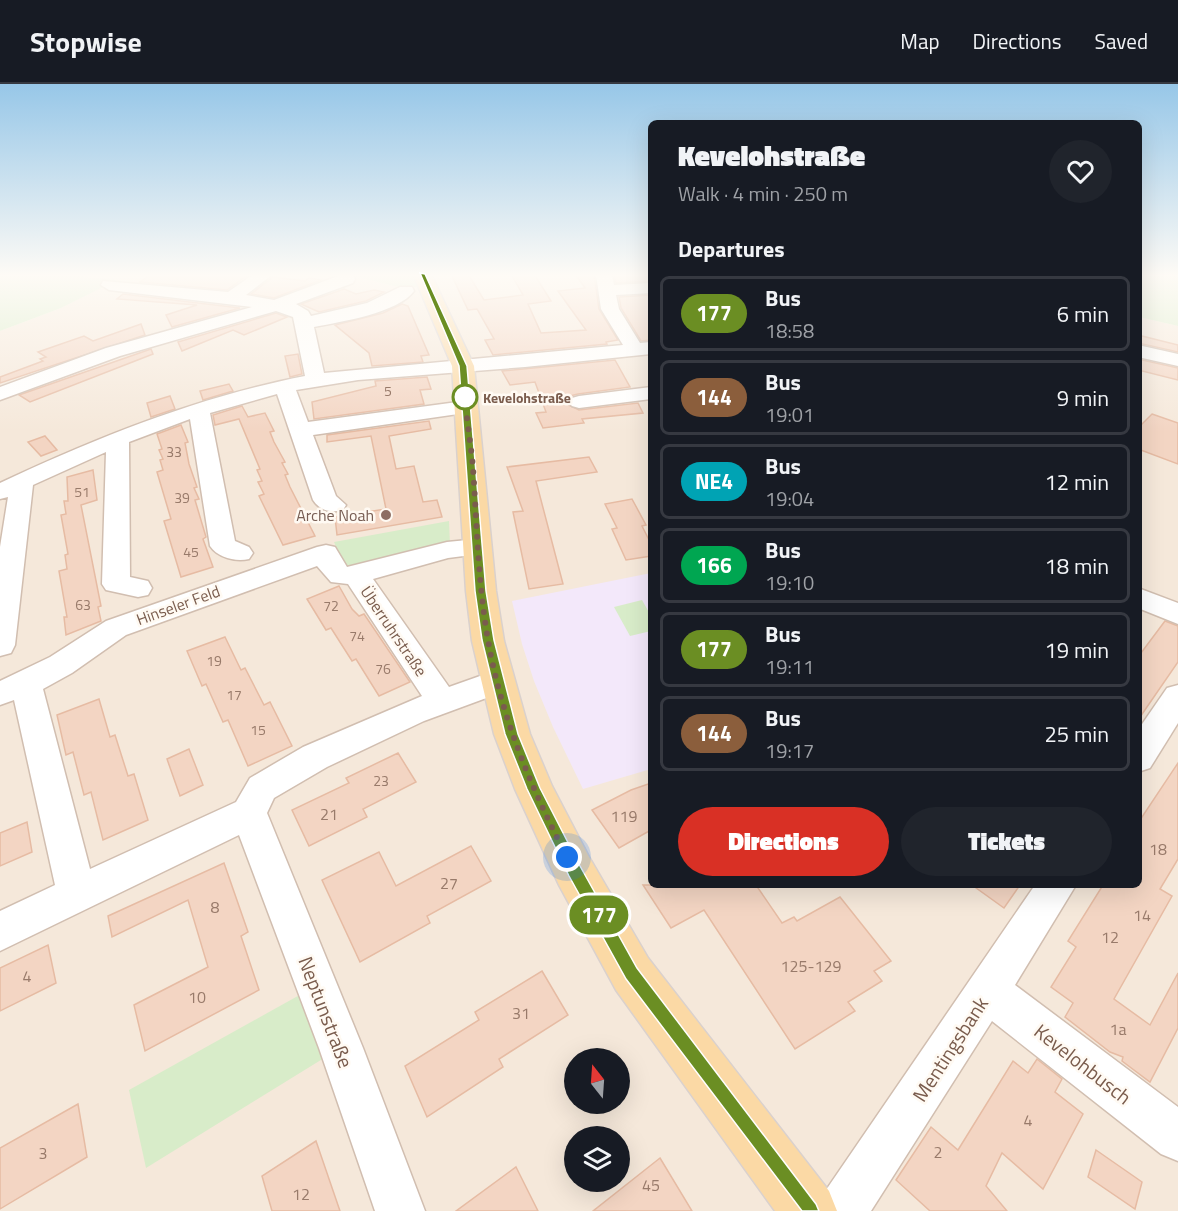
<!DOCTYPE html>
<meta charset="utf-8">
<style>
:root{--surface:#171b24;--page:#20242c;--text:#f1f3f6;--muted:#9ea1a6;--line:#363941;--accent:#d93025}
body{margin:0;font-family:"Titillium Web",sans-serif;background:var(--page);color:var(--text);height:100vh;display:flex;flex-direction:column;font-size:22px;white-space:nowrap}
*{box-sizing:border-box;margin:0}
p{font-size:20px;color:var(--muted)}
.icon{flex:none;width:33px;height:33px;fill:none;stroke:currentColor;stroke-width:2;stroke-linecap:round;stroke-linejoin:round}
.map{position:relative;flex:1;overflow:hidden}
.panel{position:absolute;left:648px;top:36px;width:494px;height:768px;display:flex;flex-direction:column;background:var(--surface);border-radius:9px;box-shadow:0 6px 24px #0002}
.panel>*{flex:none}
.badge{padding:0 12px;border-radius:20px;font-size:21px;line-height:39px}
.needle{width:39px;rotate:343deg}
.controls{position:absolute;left:564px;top:964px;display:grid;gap:12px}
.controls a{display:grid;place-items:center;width:66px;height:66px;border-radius:50%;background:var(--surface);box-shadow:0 6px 24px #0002;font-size:30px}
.you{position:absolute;width:30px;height:30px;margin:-15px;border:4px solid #fff;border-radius:50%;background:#1a73e8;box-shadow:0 0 0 9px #1a73e833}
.map>.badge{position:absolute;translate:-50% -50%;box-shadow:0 0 0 3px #fff}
h2{padding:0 30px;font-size:22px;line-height:54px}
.round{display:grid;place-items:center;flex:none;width:63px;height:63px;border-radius:32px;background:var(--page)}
.summary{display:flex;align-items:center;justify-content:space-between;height:102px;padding:0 30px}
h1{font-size:28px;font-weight:800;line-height:45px}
.cta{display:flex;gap:12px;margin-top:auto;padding:12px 30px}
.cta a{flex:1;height:69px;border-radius:36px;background:var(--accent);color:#fff;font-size:24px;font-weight:800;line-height:69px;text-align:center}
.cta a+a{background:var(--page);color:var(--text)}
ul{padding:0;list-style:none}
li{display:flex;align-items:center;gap:18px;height:75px;margin:0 12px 9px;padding:0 18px;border:3px solid var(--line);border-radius:9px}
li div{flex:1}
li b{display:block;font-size:22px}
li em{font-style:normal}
li .badge{min-width:66px;font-weight:700;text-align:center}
header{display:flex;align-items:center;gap:36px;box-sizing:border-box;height:84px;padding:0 30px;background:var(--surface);border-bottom:2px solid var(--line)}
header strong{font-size:28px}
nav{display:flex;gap:33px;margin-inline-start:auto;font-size:21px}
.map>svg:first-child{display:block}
.residential{fill:#f5e8da;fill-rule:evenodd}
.education{fill:#f3e8fa}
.green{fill:#d8ecc9}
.building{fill:#f3d5c3;stroke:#e6bba3;stroke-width:1.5}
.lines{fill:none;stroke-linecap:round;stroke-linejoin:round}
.minor-casing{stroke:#d1beb0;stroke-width:3}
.major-casing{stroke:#dad1cd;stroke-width:3}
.minor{fill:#fff;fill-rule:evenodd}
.major{fill:#fbd9a5;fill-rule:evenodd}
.line{fill:#6b8e23;stroke:#fff;stroke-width:1.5}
.walk{stroke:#7a5c4d;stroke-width:6;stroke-dasharray:0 10.8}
.stop-dot{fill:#fff;stroke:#6b8e23;stroke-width:3}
.education-dot{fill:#8d6e63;stroke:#fffaf3;stroke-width:2}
.labels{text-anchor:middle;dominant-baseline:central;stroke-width:5;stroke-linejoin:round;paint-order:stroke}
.number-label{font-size:14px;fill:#987a6a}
.far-stop-label{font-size:14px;font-weight:bold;fill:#7a5c4d;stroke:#fffaf3;text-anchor:start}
.education-label{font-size:16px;fill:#785e54;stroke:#fffaf3;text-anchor:end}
.street-label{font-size:16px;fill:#7a5c4d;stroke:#fffaf3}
.near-number-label{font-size:16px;fill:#987a6a}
.near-street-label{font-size:20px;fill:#7a5c4d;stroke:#fffaf3}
</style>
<header>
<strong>Stopwise</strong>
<nav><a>Map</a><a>Directions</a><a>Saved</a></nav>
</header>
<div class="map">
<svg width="1178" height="1127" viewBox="0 0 1178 1127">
<rect width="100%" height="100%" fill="#fdf6ec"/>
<path class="residential" d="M54,190H345L398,203L416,190H651V801H1138L1139,233L1178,242V1127H0V247L61,224L116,196ZM574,975H620V1020H574ZM574,1053H620V1098H574Z"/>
<polygon class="education" points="651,489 651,685 583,705 553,643 534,597 522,560 512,517"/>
<g class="green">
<polygon points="0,190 54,190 117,196 61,224 0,247"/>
<polygon points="345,190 416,190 420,203 398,203"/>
<polygon points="1139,190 1178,190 1178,242 1139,233"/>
<polygon points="449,437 450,461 346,486 334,458"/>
<polygon points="642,516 651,532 651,547 630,552 614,523"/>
<polygon points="305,908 329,971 146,1084 129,1006"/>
</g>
<g class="building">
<polygon points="151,190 249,190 227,206 140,198"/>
<polygon points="451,190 468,190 484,216 523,211 511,190 534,190 551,217 528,220 541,249 586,246 558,207 585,204 575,190 594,190 599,225 618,256 606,258 607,260 493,271 485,256 494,255 477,225 468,226"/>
<polygon points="614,190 651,190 651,197 616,199"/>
<polygon points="273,193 305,197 309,194 321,196 274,214 251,210"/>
<polygon points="344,205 356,210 374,206 384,208 366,217 319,228 301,220"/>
<polygon points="123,210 240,224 172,243 166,231 197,221 117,215"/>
<polygon points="651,211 651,256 641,257 621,224 619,213"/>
<polygon points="402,220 408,222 429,271 421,272 423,278 372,282 369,269 335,241 383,229"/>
<polygon points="276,229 287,233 244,251 233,246 182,267 178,258"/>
<polygon points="141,240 145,251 0,299 0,293 43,277 40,275 46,273 38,268 84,252 93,257"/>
<polygon points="1138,251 1178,261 1178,268 1138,259"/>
<polygon points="151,265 153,270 30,318 19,311"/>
<polygon points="298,270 302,290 290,293 285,272"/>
<polygon points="1138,275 1178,284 1178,296 1138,286"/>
<polygon points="615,276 630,303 578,310 570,312 566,320 579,326 638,319 643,329 582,335 584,339 543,344 536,329 546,328 535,298 510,301 502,287"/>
<polygon points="427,293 431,305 420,306 424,320 314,335 312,318 376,302 375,297"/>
<polygon points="229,300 233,307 203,316 200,307"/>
<polygon points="170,312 175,325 151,333 147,319"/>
<polygon points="242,322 248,333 265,329 274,347 270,348 274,358 285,378 282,379 288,390 285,391 290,403 315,452 283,461 259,412 264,410 258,398 262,397 257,386 260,385 239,335 215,341 213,331"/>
<polygon points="1152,330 1178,339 1178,380 1138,365 1138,344"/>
<polygon points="429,337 431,345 389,352 396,385 414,382 423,418 437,416 442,433 337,451 335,433 386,425 371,352 327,358 327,351"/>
<polygon points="181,341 188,358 185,359 189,380 197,403 194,404 199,415 195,416 206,453 203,455 213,483 181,493 164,437 171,435 157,388 163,386 160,376 163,375 159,366 162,365 157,350"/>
<polygon points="45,352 57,366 41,372 28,358"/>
<polygon points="589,373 597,388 536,397 563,500 529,505 513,428 523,427 507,383"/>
<polygon points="93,386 97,416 81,421 101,522 98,523 101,537 66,551 64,533 67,533 59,487 67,485 65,471 68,470 61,431 66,430 64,417 68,417 67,393"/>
<polygon points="632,415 646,441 642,442 651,460 651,472 626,476 612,445 617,444 605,420"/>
<polygon points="339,502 352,525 359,532 364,530 410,598 379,612 356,575 352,577 331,544 326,546 307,515"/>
<polygon points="1165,537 1178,542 1178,578 1138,636 1138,573"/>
<polygon points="225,553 241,586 245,584 264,621 270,618 292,662 248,682 228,636 223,638 206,600 202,602 187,567"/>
<polygon points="99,615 110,653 115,651 128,692 134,690 148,736 103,756 91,708 84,711 73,668 66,671 57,631"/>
<polygon points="189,665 203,701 180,712 167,675"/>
<polygon points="398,669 416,698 363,725 367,733 309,762 292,726 349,699 346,694"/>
<polygon points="1178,679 1178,775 1160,805 1172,812 1114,915 1150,941 1178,889 1178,944 1150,998 1122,977 1123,973 1110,968 1065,933 1073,919 1051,903 1076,863 1068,857 1103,801 1138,801 1138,739"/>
<polygon points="651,699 651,746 619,764 592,726 631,706"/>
<polygon points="27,738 32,768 0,782 0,749"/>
<polygon points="471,762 491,797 427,832 430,839 360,878 322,796 379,768 396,802"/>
<polygon points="224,779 248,848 241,852 259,906 145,967 134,921 208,883 188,816 112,853 108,832"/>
<polygon points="643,801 756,801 782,839 794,833 797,837 840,813 891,877 874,887 882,897 848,918 855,927 795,965 704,826 671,844"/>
<polygon points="972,801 1020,801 1004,824"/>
<polygon points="48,861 56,899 0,927 0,884"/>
<polygon points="542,887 568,931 499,975 503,983 427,1033 405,982 479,936 475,928"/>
<polygon points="1037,975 1062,995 1055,1008 1083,1030 1043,1105 1002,1069 986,1102 1007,1127 930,1127 896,1096 931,1043 958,1066 1013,977 1028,989"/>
<polygon points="78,1020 87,1073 0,1125 0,1064"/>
<polygon points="316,1057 340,1127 272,1127 262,1092"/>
<polygon points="1096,1066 1142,1098 1135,1125 1088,1093"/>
<polygon points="660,1074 692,1127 593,1127"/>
<polygon points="516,1083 538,1127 456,1127"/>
</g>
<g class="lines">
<g class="minor-casing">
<g id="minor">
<path d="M254,190H273L246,211L274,216L341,191H353L355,195L353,199L296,220L308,227L311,232L367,219L400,203H412L414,207C398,229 340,238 314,243L324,289L623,261L601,225L596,190H612L614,201L651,199V209L616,211L619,225L640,259L651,258V270L525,283L358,296L296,306L308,338L465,317L473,318L476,323L473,328L465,329L313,351L336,412L346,421L343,426C331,429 320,427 313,416L277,310L210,329L235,457L249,463L253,469L249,475C236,478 218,474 210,462L190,335L129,358L130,493L148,497L152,504L148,511L138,513L106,506L102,500L106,368L33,401L15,561L11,569L0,572V463L8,413L0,415V399C98,353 198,313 305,292L293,233L276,227L120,272L0,316V303L106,264L252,223L109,206L101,201L103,197L228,208Z"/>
<polygon points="1138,261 1178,270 1178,282 1138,273"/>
<polygon points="651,303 651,315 579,324 572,322 568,318 572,314 579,312"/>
<path d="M478,455L487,457L491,463L487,469L448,474L373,495L449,603L497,586L508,590L513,598L508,606L424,637L327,683L274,714L267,729L363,964L425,1127H375L319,964L239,751L0,867V827L55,801L14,616L0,621V597L50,573L106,537L317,463L326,461L335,463L347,483L447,458ZM317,482L331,498L348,500L422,612L303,663L250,694L236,718L90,785L43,605L72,589L126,551Z"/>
<polygon points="1138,504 1178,519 1178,540 1138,524"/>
<polygon points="1178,601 1178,639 1150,684 1138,688 1138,646 1167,604"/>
<polygon points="1035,801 1076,801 1015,901 1178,1023 1178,1077 1161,1070 992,937 871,1127 817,1127 824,1109"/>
</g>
</g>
<g class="major-casing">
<polygon id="major" points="413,190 431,190 474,282 496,507 504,557 530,650 552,702 589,773 648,874 829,1107 837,1127 775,1127 616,906 559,801 515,705 494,650 472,557 466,507 452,282"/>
</g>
<use href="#minor" class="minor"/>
<use href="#major" class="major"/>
</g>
<linearGradient id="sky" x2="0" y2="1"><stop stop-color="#97c7e8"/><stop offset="0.55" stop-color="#fefbf6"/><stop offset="1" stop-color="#fefbf6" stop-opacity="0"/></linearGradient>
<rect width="1178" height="348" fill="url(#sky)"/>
<polygon class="line" points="420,189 425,190 467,282 486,507 494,556 518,650 540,704 580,782 637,884 816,1120 819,1127 802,1127 626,895 569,792 527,705 505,650 482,556 475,507 459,282"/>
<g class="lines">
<path class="walk" d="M465,313C466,333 471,360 473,384C477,441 478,499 488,556C501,632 531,704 567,773"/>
</g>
<circle class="stop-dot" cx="465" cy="313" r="12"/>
<circle class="education-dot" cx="386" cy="431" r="6"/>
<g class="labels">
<g class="number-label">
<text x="388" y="306">5</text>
<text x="174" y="367">33</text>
<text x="82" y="407">51</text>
<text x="182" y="413">39</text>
<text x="191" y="467">45</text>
<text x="83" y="520">63</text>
<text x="331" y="521">72</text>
<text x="357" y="551">74</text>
<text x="214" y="576">19</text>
<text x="383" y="584">76</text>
<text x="234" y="610">17</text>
<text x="258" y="645">15</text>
<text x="381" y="696">23</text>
</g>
<g class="far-stop-label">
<text x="483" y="313">Kevelohstraße</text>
</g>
<g class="education-label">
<text x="374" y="431">Arche Noah</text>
</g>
<g class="street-label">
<text transform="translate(178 521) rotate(-20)">Hinseler Feld</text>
<text transform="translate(394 547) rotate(56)">Überruhrstraße</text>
</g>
<g class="near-number-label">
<text x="329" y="730">21</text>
<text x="624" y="732">119</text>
<text x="1158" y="765">18</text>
<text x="449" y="799">27</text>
<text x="215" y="823">8</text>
<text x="1142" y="831">14</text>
<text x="1110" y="853">12</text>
<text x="811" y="882">125-129</text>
<text x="27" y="892">4</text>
<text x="197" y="913">10</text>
<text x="521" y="929">31</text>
<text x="1118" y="945">1a</text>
<text x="1028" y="1036">4</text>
<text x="938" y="1068">2</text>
<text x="43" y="1069">3</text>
<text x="651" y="1101">45</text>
<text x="301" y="1110">12</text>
</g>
<g class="near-street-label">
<text transform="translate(326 928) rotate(69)">Neptunstraße</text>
<text transform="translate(950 965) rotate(-57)">Mentingsbank</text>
<text transform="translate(1083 980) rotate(38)">Kevelohbusch</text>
</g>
</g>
</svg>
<div class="controls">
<a><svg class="needle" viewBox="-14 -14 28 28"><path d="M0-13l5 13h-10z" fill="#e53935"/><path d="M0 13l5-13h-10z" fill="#9ea1a6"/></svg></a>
<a><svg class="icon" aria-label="layers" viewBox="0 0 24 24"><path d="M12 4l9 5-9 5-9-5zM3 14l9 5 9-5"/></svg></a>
</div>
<div class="you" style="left:567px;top:773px"></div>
<b class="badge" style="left:599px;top:831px;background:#6b8e23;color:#fff">177</b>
<section class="panel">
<div class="summary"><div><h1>Kevelohstraße</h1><p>Walk · 4 min · 250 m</p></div><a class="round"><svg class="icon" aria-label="heart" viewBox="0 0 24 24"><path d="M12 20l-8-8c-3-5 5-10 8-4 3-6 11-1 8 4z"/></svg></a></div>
<h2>Departures</h2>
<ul>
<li><span class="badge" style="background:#6b8e23;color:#fff">177</span><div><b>Bus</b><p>18:58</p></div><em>6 min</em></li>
<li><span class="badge" style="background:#8b5e3c;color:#fff">144</span><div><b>Bus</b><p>19:01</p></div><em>9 min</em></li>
<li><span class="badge" style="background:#00a3b4;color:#fff">NE4</span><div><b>Bus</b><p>19:04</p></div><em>12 min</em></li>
<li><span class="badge" style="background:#00a651;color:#fff">166</span><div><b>Bus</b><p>19:10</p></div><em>18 min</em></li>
<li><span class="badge" style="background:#6b8e23;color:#fff">177</span><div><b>Bus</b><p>19:11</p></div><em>19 min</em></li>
<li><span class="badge" style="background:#8b5e3c;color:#fff">144</span><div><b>Bus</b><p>19:17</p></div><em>25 min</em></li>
</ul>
<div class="cta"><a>Directions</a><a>Tickets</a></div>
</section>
</div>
